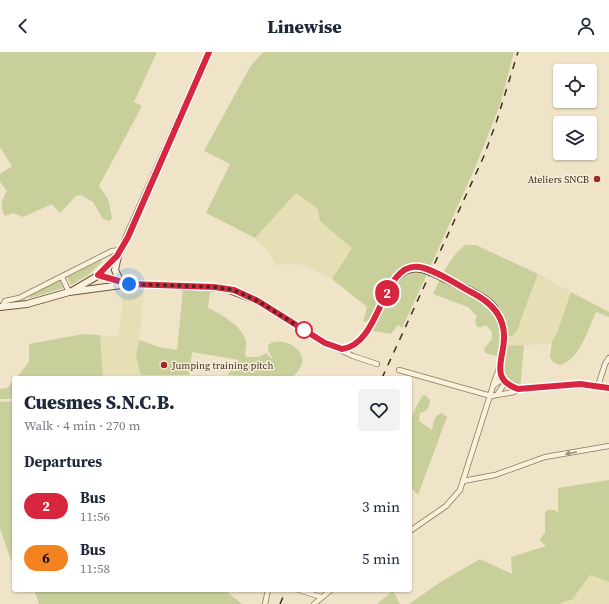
<!DOCTYPE html>
<meta charset="utf-8">
<style>
:root{--surface:#fff;--page:#f2f2f3;--text:#1f2937;--muted:#747a83}
body{margin:0;font-family:"Source Serif 4",serif;background:var(--page);color:var(--text);height:100vh;display:flex;flex-direction:column;font-size:15px;white-space:nowrap}
*{box-sizing:border-box;margin:0}
p{font-size:13px;color:var(--muted)}
.icon{flex:none;width:22px;height:22px;fill:none;stroke:currentColor;stroke-width:2;stroke-linecap:round;stroke-linejoin:round}
.map{position:relative;flex:1;overflow:hidden}
.drawer{position:absolute;left:12px;top:324px;width:400px;height:216px;display:flex;flex-direction:column;background:var(--surface);border-radius:4px;box-shadow:0 1px 3px #0004}
.drawer>*{flex:none}
.badge{padding:0 8px;border-radius:13px;font-size:14px;line-height:26px}
.fabs{position:absolute;left:553px;top:12px;display:grid;gap:8px}
.fabs a{display:grid;place-items:center;width:44px;height:44px;border-radius:4px;background:var(--surface);box-shadow:0 1px 3px #0004;font-size:20px}
.you{position:absolute;width:20px;height:20px;margin:-10px;border:3px solid #fff;border-radius:50%;background:#1a73e8;box-shadow:0 0 0 6px #1a73e833}
.map>.badge{position:absolute;translate:-50% -50%;box-shadow:0 0 0 2px #fff}
h2{padding:0 12px;font-size:15px;line-height:36px}
.round{display:grid;place-items:center;flex:none;width:42px;height:42px;border-radius:4px;background:var(--page)}
.summary{display:flex;align-items:center;justify-content:space-between;height:68px;padding:0 12px}
h1{font-size:19px;font-weight:800;line-height:30px}
ul{padding:0;list-style:none}
li{display:flex;align-items:center;gap:12px;height:52px;padding:0 12px}
li div{flex:1}
li b{display:block;font-size:15px}
li em{font-style:normal}
li .badge{min-width:44px;font-weight:700;text-align:center}
header{display:flex;justify-content:space-between;align-items:center;height:52px;padding:0 12px;background:var(--surface);font-size:18px;font-weight:800}
.map>svg:first-child{display:block}
.farmland{fill:#e6deb5}
.green{fill:#c9cf9b}
.lines{fill:none;stroke-linecap:round;stroke-linejoin:round}
.minor-casing{stroke:#8d765c;stroke-width:6}
.secondary-casing{stroke:#6f573f;stroke-width:8}
.minor{stroke:#faf1dc;stroke-width:4.5}
.secondary{stroke:#faf1dc;stroke-width:6}
.rail{stroke:#3d2e20;stroke-width:1.5;stroke-dasharray:7 7;stroke-linecap:butt}
.secondary-bridge-casing{stroke:#6f573f;stroke-width:8;stroke-linecap:butt}
.secondary-bridge{stroke:#faf1dc;stroke-width:6}
.oneway{fill:#9c907e}
.line-casing{stroke:#fff;stroke-width:9}
.line{stroke:#d7263d;stroke-width:6}
.walk{stroke:#3d2e20;stroke-width:4;stroke-dasharray:0 7.2}
.poi-dot{fill:#9e2a2b;stroke:#f7eed8;stroke-width:1.5}
.stop-dot{fill:#fff;stroke:#d7263d;stroke-width:2}
.labels{text-anchor:middle;dominant-baseline:central;stroke-width:3;stroke-linejoin:round;paint-order:stroke}
.poi-label{font-size:10px;fill:#3d2e20;stroke:#f7eed8;text-anchor:end}
</style>
<header><svg class="icon" aria-label="back" viewBox="0 0 24 24"><path d="M15 5l-7 7 7 7"/></svg>Linewise<svg class="icon" aria-label="person" viewBox="0 0 24 24"><circle cx="12" cy="8" r="4"/><path d="M4 21q1-7 8-7t8 7"/></svg></header>
<div class="map">
<svg width="609" height="552" viewBox="0 0 609 552">
<rect width="100%" height="100%" fill="#f0e4c8"/>
<g class="farmland">
<polygon points="296,141 317,156 320,169 352,196 332,227 304,213 286,212 276,214 270,202 255,186"/>
<polygon points="538,222 571,240 557,283 552,290 546,292 503,294 504,284 522,269"/>
<polygon points="122,239 144,239 139,288 159,295 192,300 190,323 249,324 252,326 103,326 100,283 118,285 122,259"/>
<polygon points="590,523 609,530 609,552 561,552 563,550 572,548"/>
</g>
<g class="green">
<path d="M0,0H157L134,50L142,54L99,134L108,147L112,165L110,169L103,167L93,150L81,143L76,144L60,161L52,152L23,165L13,161L5,164C0,154 1,149 7,139L0,130V122L12,114L0,95Z"/>
<path d="M263,0H514L500,53L475,116L430,215C417,212 407,210 400,221L413,218L428,220L402,276L398,273L391,282L373,279L375,267L363,270L367,255L332,227L352,196L320,169L317,156L296,141L255,186L206,161L230,112L204,99L250,15Z"/>
<path d="M465,193H476L538,222L517,279L512,284H505L504,294L524,293L520,337L505,331L501,305L485,301L484,296L492,287V280L486,273L482,275H477L475,269L477,264L468,255L433,242C442,223 449,206 465,193Z"/>
<polygon points="101,208 102,210 88,223 71,233 67,225"/>
<polygon points="61,227 64,236 30,246 29,243"/>
<path d="M183,238L210,240L208,256C222,263 241,273 246,289C247,295 244,299 246,305H259L266,301L273,308L268,298V293C281,281 322,302 291,326H252L249,324L227,323L239,308L192,300L189,323H141L136,304L139,288L159,295L177,298Z"/>
<path d="M571,240L609,260V265L596,260C587,279 581,306 560,313L553,310L550,305L552,290L557,281Z"/>
<polygon points="83,282 100,283 103,326 16,326 29,310 29,292"/>
<polygon points="14,328 14,347 0,347 0,337 7,336"/>
<path d="M425,343L430,348C429,356 428,359 420,361L419,369L432,378C434,370 433,364 442,361L447,365L418,443L410,435V371L414,359L422,344Z"/>
<polygon points="14,349 14,508 11,509 0,476 0,350"/>
<polygon points="609,428 609,530 590,523 572,548 563,550 561,552 409,552 442,529 480,507 512,522 511,505 546,494 540,489 541,485 545,481 545,461 547,458 555,458 558,461 558,436"/>
<polygon points="34,538 225,538 242,552 39,552"/>
<polygon points="393,539 400,552 377,552"/>
</g>
<g class="lines">
<g class="minor-casing">
<g id="minor">
<polyline points="62,225 69,240"/>
<polyline points="2,255 5,249 19,246 112,199 121,198"/>
<polyline points="338,297 353,304 377,312"/>
<polyline points="399,318 491,344 514,340 518,337"/>
<polyline points="493,333 500,314"/>
<polyline points="598,334 605,312 609,306"/>
<polyline points="498,341 505,331"/>
<polyline points="463,429 495,423 545,405 609,394"/>
<polyline points="410,479 446,454 460,438 493,334 502,327"/>
<polyline points="299,538 321,545"/>
<polyline points="265,552 268,538"/>
<polyline points="314,552 331,538"/>
</g>
</g>
<g class="secondary-casing">
<g id="secondary">
<polyline points="118,204 115,218 120,229"/>
<polyline points="99,223 126,231"/>
<path d="M443,226C457,233 483,242 493,254C499,262 504,275 504,285C505,307 488,327 518,337L580,332L609,336"/>
<polyline points="72,239 99,223 121,198 209,0"/>
<path d="M0,255L27,252L69,240L129,232L224,236L258,249L325,291L342,297C386,291 379,200 428,219"/>
</g>
</g>
<use href="#minor" class="minor"/>
<use href="#secondary" class="secondary"/>
<g class="rail">
<polyline points="382,326 484,104 497,68 518,0"/>
<polyline points="280,552 286,538"/>
</g>
<g class="secondary-bridge-casing">
<polyline id="secondary-bridge" points="428,219 443,226"/>
</g>
<use href="#secondary-bridge" class="secondary-bridge"/>
</g>
<defs><path id="oneway-solid" d="M-6-.8H1V-3.2L6.5 0L1 3.2V.8H-6Z"/></defs>
<use class="oneway" href="#oneway-solid" transform="translate(571 401) rotate(170)"/>
<g class="lines">
<g class="line-casing">
<path id="line" d="M209,0L128,185L117,204L98,223L129,232L214,235L234,238L258,249L325,291L342,297C382,292 381,210 419,215C434,217 456,232 471,240C489,249 505,263 504,286C504,307 489,327 518,337L580,332L609,336"/>
</g>
<use href="#line" class="line"/>
<polyline class="walk" points="129,232 214,235 234,238 258,249 304,278"/>
</g>
<g class="poi-dot">
<circle cx="597" cy="127" r="4"/>
<circle cx="164" cy="313" r="4"/>
</g>
<circle class="stop-dot" cx="304" cy="278" r="8"/>
<g class="labels">
<g class="poi-label">
<text x="589" y="127">Ateliers SNCB</text>
<text x="172" y="313" text-anchor="start">Jumping training pitch</text>
</g>
</g>
</svg>
<div class="fabs">
<a><svg class="icon" aria-label="locate" viewBox="0 0 24 24"><circle cx="12" cy="12" r="6"/><path d="M12 2v4M12 18v4M2 12h4M18 12h4"/></svg></a>
<a><svg class="icon" aria-label="layers" viewBox="0 0 24 24"><path d="M12 4l9 5-9 5-9-5zM3 14l9 5 9-5"/></svg></a>
</div>
<div class="you" style="left:129px;top:232px"></div>
<b class="badge" style="left:387px;top:241px;background:#d7263d;color:#fff">2</b>
<section class="drawer">
<div class="summary"><div><h1>Cuesmes S.N.C.B.</h1><p>Walk · 4 min · 270 m</p></div><a class="round"><svg class="icon" aria-label="heart" viewBox="0 0 24 24"><path d="M12 20l-8-8c-3-5 5-10 8-4 3-6 11-1 8 4z"/></svg></a></div>
<h2>Departures</h2>
<ul>
<li><span class="badge" style="background:#d7263d;color:#fff">2</span><div><b>Bus</b><p>11:56</p></div><em>3 min</em></li>
<li><span class="badge" style="background:#f58220;color:#111">6</span><div><b>Bus</b><p>11:58</p></div><em>5 min</em></li>
</ul>
</section>
</div>
